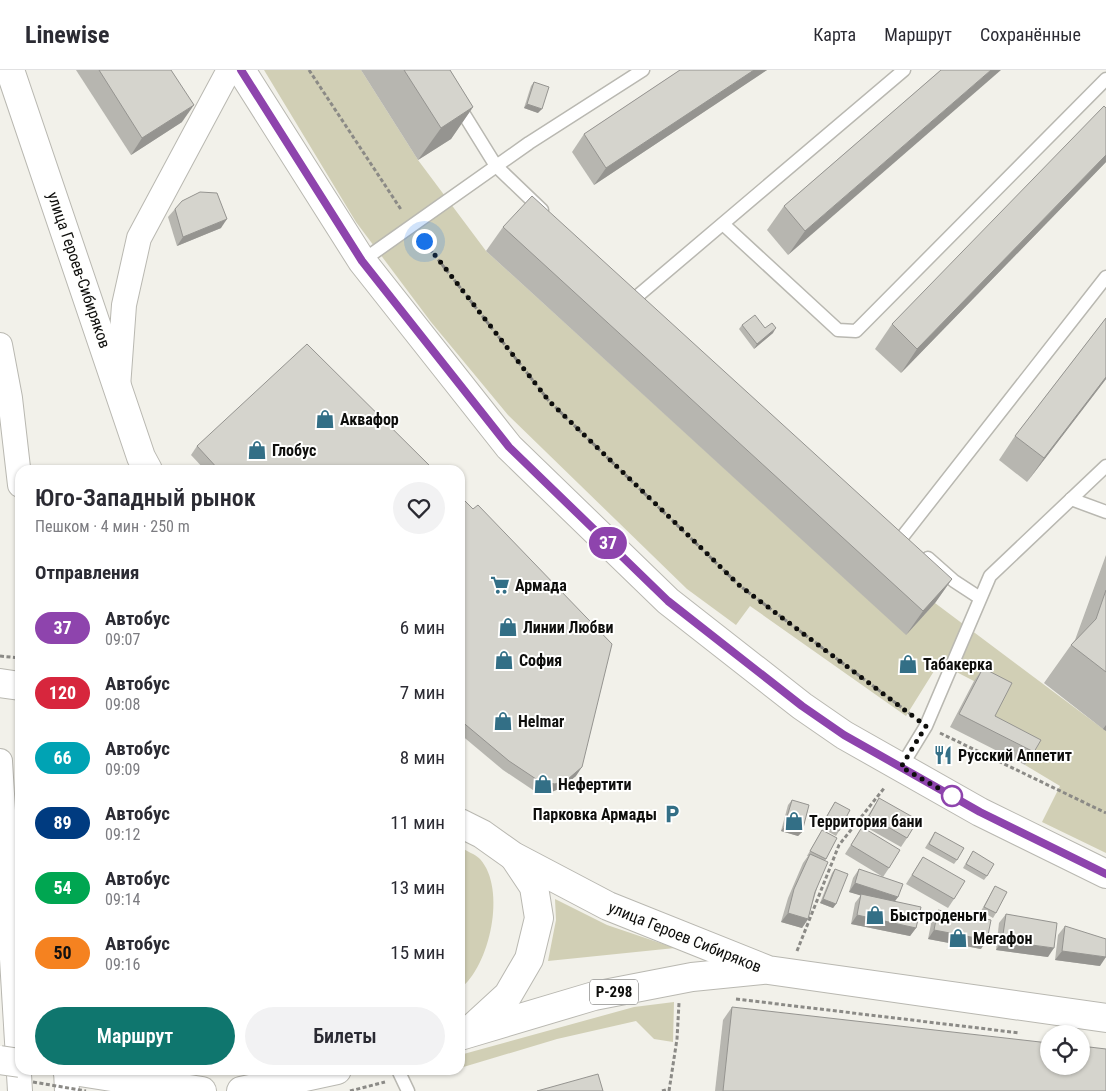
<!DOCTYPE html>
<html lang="ru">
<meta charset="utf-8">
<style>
:root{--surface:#fff;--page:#f2f2f3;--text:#2b2b33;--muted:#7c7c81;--line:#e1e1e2;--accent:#0f766e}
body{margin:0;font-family:"Roboto Condensed",sans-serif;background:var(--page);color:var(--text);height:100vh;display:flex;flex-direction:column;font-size:19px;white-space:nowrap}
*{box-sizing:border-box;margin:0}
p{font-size:16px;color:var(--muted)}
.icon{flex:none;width:28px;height:28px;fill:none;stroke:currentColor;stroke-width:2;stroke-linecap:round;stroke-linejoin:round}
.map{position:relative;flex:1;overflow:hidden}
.panel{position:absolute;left:15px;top:395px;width:450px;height:610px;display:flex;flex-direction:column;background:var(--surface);border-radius:15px;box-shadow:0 1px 4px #0004}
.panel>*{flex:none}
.badge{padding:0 10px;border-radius:16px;font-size:18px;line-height:32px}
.tools{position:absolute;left:1040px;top:955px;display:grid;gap:10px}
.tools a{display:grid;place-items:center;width:50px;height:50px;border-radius:50%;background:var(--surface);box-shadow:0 1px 4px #0004;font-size:25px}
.you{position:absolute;width:25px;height:25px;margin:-12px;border:4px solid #fff;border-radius:50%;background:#1a73e8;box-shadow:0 0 0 8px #1a73e833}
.map>.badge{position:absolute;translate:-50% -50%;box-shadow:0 0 0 2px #fff}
h2{padding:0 20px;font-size:19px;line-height:45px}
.round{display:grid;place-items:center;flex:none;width:52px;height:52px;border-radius:26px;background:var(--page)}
.overview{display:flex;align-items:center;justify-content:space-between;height:85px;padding:0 20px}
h1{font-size:24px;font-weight:600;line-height:38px}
.action{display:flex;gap:10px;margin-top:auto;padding:10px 20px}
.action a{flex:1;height:58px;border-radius:30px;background:var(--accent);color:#fff;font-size:20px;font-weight:600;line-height:58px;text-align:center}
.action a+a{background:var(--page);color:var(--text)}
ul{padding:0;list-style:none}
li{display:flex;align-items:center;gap:15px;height:65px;padding:0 20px}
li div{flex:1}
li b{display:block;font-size:19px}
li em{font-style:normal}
li .badge{min-width:55px;font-weight:700;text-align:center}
header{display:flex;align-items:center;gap:30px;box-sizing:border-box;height:70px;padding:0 25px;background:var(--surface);border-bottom:1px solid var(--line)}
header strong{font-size:24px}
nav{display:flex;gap:28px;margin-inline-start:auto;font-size:18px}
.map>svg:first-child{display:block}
.green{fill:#d1cfb5}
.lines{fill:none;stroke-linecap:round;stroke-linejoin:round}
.lane-casing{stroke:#b9b8b1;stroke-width:15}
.street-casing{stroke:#b9b8b1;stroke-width:26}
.secondary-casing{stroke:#b9b8b1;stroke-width:30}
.highway-casing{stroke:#b9b8b1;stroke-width:30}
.path{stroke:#8b8a86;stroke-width:3;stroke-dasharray:4 2.5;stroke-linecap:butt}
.lane{stroke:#fff;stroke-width:12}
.street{stroke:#fff;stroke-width:24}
.secondary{stroke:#fff;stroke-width:28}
.highway{stroke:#fff;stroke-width:28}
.highway-bridge-casing{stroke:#b9b8b1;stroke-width:30;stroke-linecap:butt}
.path-bridge{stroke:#8b8a86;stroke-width:3;stroke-dasharray:4 2.5;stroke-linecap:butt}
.highway-bridge{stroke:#fff;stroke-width:28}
.wall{fill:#b7b6b0}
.shaded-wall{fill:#959490}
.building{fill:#d5d4cd;stroke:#959490}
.line-casing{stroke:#fff;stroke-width:11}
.line{stroke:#8e44ad;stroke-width:8}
.walk{stroke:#0e0e0c;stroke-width:5;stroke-dasharray:0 9}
.stop-dot{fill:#fff;stroke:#8e44ad;stroke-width:2.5}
.labels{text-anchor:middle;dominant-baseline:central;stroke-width:4;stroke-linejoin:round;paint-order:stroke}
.shield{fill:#fffffe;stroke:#565655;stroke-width:1}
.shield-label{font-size:15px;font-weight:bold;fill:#0e0e0c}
.street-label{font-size:16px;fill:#0e0e0c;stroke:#fffffe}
.poi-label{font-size:16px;font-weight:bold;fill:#0e0e0c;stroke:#fffffe;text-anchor:start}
</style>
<header>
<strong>Linewise</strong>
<nav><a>Карта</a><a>Маршрут</a><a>Сохранённые</a></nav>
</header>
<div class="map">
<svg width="1106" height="1021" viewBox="0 0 1106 1021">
<rect width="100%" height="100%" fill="#f2f1ea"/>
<g class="green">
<polygon points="264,0 361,0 418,90 486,181 906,564 935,533 1106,661 1106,783 1042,752 1060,716 1025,695 1031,683 986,659 1003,626 939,593 906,646 750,536 736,555 687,519 508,345 431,252 356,152"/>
<path d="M460,777C466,781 475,784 480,789C507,819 490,896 460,919Z"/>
<polygon points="555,829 607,855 675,878 548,891 556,850"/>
<polygon points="674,932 673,972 654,969 636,951 557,969 460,998 460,985 634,937"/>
</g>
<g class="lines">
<g class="lane-casing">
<g id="lane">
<polyline points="457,33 496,96 542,140"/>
<polyline points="723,154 838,260 856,261 1106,9"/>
<polyline points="362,191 529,73 643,0"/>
<polyline points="634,229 904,0"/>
<polyline points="1071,429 1106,442"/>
<polyline points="903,466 1106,207"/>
<polyline points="928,488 954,511 980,528"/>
<polyline points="901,697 926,656 990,506 1106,396"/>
<polyline points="398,1000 408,1021"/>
</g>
</g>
<g class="street-casing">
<g id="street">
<polyline points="0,275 10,328 20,415"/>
<polyline points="118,317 124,235 139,168 229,0"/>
<polyline points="0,691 20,1021"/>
<polyline points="66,1000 67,1021"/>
</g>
</g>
<g class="secondary-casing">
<polyline id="secondary" points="241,0 362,191 509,377 668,531 802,636 844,665 980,742 1106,804"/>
</g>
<g class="highway-casing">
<g id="highway">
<polyline points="10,0 141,387 148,400"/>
<polyline points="0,613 20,616"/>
<polyline points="460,753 482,764 513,786 608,836 768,900 1106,948"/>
<polyline points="471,959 508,925 529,889 539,848 534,817 514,787"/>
<polyline points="460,966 594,926 692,907 762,900"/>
<polyline points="67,1000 202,1021"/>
<polyline points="241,1021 337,1000"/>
</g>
</g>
<g class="path">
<polyline points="309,0 402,141"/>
<polyline points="422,169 549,331 740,516 913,646"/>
<polyline points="0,586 20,588"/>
<polyline points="940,663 1106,743"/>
<polyline points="797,881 839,775 885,717"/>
<polyline points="736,929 1020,963"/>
<polyline points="350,1021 385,1012"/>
<polyline points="662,1021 669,1019"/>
<polyline points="669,1021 677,969 679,933"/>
</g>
<use href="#lane" class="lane"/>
<use href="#street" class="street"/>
<use href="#secondary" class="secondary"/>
<use href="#highway" class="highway"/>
<g class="highway-bridge-casing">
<polyline id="highway-bridge" points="0,990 20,993"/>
</g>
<polyline class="path-bridge" points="33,1012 86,1021"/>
<use href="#highway-bridge" class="highway-bridge"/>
</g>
<g class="wall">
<polygon points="76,0 171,0 182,52 131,85"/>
<polygon points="361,0 450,0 473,37 451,69 418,90"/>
<polygon points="680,0 767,0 594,115 572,82 584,64"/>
<polygon points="941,0 788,185 767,160 784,136"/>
<polygon points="534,12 538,43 524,38 531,16"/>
<polygon points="1106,38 1106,92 901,303 875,279 892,254"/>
<polygon points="175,139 221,158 177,176 168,147"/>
<polygon points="503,157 952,509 935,533 906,565 486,181"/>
<polygon points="1106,248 1106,309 1027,412 999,390 1015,366"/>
<polygon points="742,255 765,258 773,263 754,279 739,259"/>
<polygon points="197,376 434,400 205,400 191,385"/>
<polygon points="460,426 576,706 561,718 549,723 533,720 503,700 460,664"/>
<polygon points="1106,485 1106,661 1103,659 1044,613 1071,575 1075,570"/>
<polygon points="983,598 995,646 1034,682 1025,695 950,657 974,611"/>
<polygon points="879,728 907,768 901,777 862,755"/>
<polygon points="792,730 802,762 798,766 781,761 788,735"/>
<polygon points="835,732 839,761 836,766 820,757"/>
<polygon points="862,757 889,798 883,807 845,784"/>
<polygon points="822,760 837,768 825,791 808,849 802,858 781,852 788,828 803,793 808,786 807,786"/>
<polygon points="935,762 957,790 954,794 925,778"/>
<polygon points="973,781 987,806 984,810 963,798"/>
<polygon points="923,787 954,829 948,838 906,814"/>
<polygon points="835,799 836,834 833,838 820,833 832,803"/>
<polygon points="859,799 898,827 895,831 916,858 910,866 851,854 855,833 861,825 849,822 853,808"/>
<polygon points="995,816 996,843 993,848 981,841"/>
<polygon points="938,840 981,879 928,869 932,849"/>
<polygon points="1006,844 1048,887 996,880 999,853"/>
<polygon points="1065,856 1100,896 1055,890 1058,865"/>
<polygon points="732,937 1106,1021 715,1021 723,950"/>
</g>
<g class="shaded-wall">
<polygon points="754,0 767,0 594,115 606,98"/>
<polygon points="991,0 1001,0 788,185 805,161"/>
<polygon points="527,34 542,39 538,43 524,38"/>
<polygon points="194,35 182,52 131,85 142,68"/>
<polygon points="473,37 451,69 418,90 441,58"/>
<polygon points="1106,85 1106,92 901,303 917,279"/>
<polygon points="227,149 221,158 177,176 183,167"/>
<polygon points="776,258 773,263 754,279 757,274"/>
<polygon points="1106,307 1106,309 1027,412 1044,388"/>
<polygon points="952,509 935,533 906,565 923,541"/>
<polygon points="1106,655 1106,661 1103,659"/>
<polygon points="582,697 576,706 561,718 549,723 533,720 539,711"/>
<polygon points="784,757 802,762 798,766 781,761"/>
<polygon points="855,813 898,827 892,835 849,822"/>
<polygon points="823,829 836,834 833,838 820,833"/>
<polygon points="788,843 808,849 802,858 781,852"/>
<polygon points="857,845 916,858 910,866 851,854"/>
<polygon points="934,860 987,870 981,879 928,869"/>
<polygon points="1002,871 1054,878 1048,887 996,880"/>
<polygon points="1062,881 1106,887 1100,896 1055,890"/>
</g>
<g class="building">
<polygon points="99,0 171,0 194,35 142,68"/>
<polygon points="404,0 450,0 473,37 441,58"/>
<polygon points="680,0 754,0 606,98 584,64"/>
<polygon points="941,0 991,0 805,161 784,136"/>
<polygon points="534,12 549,17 542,39 527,34"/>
<polygon points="1104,36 1106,38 1106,85 917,279 892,254"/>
<polygon points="200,122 217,123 227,149 183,167 175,139 182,131"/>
<polygon points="532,126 952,509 923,541 503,157"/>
<polygon points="755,245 765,258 772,253 776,258 757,274 742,255"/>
<polygon points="1106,248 1106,307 1044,388 1015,366"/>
<polygon points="307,274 434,400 219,400 197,376"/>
<polygon points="460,426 473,439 478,435 612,574 582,697 568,709 555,714 539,711 509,691 460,650"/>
<polygon points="1106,520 1106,602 1071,575 1096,549"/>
<polygon points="983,598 1012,613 995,646 1041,670 1034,682 959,644"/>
<polygon points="879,728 918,750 907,768 869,746"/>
<polygon points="792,730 809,735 802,762 784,757"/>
<polygon points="835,732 850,740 839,761 823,753"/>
<polygon points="862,757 900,780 889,798 851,775"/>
<polygon points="822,760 837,768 826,789 810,781"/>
<polygon points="935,762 964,778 957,790 929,774"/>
<polygon points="973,781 994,794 987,806 966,794"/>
<polygon points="810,784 828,792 815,822 808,849 788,843 794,819"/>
<polygon points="923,787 965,811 954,829 912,805"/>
<polygon points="835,799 848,804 836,834 823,829"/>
<polygon points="859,799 903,814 898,827 855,813"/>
<polygon points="995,816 1007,822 996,843 984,837"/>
<polygon points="861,824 921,837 916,858 857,845"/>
<polygon points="938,840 991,850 987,870 934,860"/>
<polygon points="1006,844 1057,853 1054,878 1002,871"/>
<polygon points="1065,856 1106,869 1106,887 1062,881"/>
<polygon points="732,937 1049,973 1049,996 1081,996 1081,976 1106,979 1106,1021 723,1021"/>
<polygon points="598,1004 603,1021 537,1021"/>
</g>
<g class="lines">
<g class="line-casing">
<polyline id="line" points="241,0 362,191 509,377 668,531 802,636 844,665 980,742 1106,804"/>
</g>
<use href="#line" class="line"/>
<polyline class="walk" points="424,171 549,331 686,463 740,516 926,656 901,697 952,726"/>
</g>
<defs>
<g id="shop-bare" transform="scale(1.5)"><path d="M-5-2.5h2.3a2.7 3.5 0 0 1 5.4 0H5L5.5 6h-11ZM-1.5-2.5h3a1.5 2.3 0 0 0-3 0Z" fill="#336f86" stroke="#fffffe" stroke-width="2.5" paint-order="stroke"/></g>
<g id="supermarket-bare" transform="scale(1.5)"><path d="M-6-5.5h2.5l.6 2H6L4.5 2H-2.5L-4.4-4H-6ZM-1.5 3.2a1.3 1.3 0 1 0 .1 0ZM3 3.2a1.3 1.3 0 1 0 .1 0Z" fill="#336f86" stroke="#fffffe" stroke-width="2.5" paint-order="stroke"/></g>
<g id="restaurant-bare" transform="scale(1.5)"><path d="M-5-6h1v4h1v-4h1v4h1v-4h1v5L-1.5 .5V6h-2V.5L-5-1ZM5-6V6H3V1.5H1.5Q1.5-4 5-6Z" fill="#336f86" stroke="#fffffe" stroke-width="2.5" paint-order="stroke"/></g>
<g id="parking-bare" transform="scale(1.5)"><path d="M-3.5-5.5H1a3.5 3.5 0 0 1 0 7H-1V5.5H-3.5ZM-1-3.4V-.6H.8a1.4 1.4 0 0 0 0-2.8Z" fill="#336f86" stroke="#fffffe" stroke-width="2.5" paint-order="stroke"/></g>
</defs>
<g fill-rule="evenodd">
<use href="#shop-bare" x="325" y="349"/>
<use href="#shop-bare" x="257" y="380"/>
<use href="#supermarket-bare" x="500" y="515"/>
<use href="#shop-bare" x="508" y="557"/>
<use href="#shop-bare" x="504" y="590"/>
<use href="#shop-bare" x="908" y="594"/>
<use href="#shop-bare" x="503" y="651"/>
<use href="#restaurant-bare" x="943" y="685"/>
<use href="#shop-bare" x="543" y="714"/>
<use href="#parking-bare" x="672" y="744"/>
<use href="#shop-bare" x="794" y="751"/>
<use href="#shop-bare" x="875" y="845"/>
<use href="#shop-bare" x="958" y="868"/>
</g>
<circle class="stop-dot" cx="952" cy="726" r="10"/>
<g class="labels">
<rect class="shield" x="590" y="909.5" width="48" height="25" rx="4"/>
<g class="shield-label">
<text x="614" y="922">Р-298</text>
</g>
<g class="street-label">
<text transform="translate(79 200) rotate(71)">улица Героев-Сибиряков</text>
<text transform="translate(685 867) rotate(22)">улица Героев Сибиряков</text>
</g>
<g class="poi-label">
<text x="340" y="349">Аквафор</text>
<text x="272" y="380">Глобус</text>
<text x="515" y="515">Армада</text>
<text x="523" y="557">Линии Любви</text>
<text x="519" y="590">София</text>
<text x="923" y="594">Табакерка</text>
<text x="518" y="651">Helmar</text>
<text x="958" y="685">Русский Аппетит</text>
<text x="558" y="714">Нефертити</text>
<text x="657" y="744" text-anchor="end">Парковка Армады</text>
<text x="809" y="751">Территория бани</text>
<text x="890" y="845">Быстроденьги</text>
<text x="973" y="868">Мегафон</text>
</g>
</g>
</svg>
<div class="tools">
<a><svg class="icon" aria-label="locate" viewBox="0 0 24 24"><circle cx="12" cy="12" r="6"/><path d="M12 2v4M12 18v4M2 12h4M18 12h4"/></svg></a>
</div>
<div class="you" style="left:424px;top:171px"></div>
<b class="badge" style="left:608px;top:473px;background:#8e44ad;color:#fff">37</b>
<section class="panel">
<div class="overview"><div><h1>Юго-Западный рынок</h1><p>Пешком · 4 мин · 250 m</p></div><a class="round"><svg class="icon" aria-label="heart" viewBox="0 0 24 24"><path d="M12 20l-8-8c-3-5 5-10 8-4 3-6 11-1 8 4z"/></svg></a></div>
<h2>Отправления</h2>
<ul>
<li><span class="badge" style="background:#8e44ad;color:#fff">37</span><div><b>Автобус</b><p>09:07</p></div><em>6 мин</em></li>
<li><span class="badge" style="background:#d7263d;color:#fff">120</span><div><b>Автобус</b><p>09:08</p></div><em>7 мин</em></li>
<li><span class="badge" style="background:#00a3b4;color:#fff">66</span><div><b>Автобус</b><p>09:09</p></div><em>8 мин</em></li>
<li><span class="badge" style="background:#003b80;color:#fff">89</span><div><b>Автобус</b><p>09:12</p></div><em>11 мин</em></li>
<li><span class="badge" style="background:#00a651;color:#fff">54</span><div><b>Автобус</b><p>09:14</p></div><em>13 мин</em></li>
<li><span class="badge" style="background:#f58220;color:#111">50</span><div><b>Автобус</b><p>09:16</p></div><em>15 мин</em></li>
</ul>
<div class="action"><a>Маршрут</a><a>Билеты</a></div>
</section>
</div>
